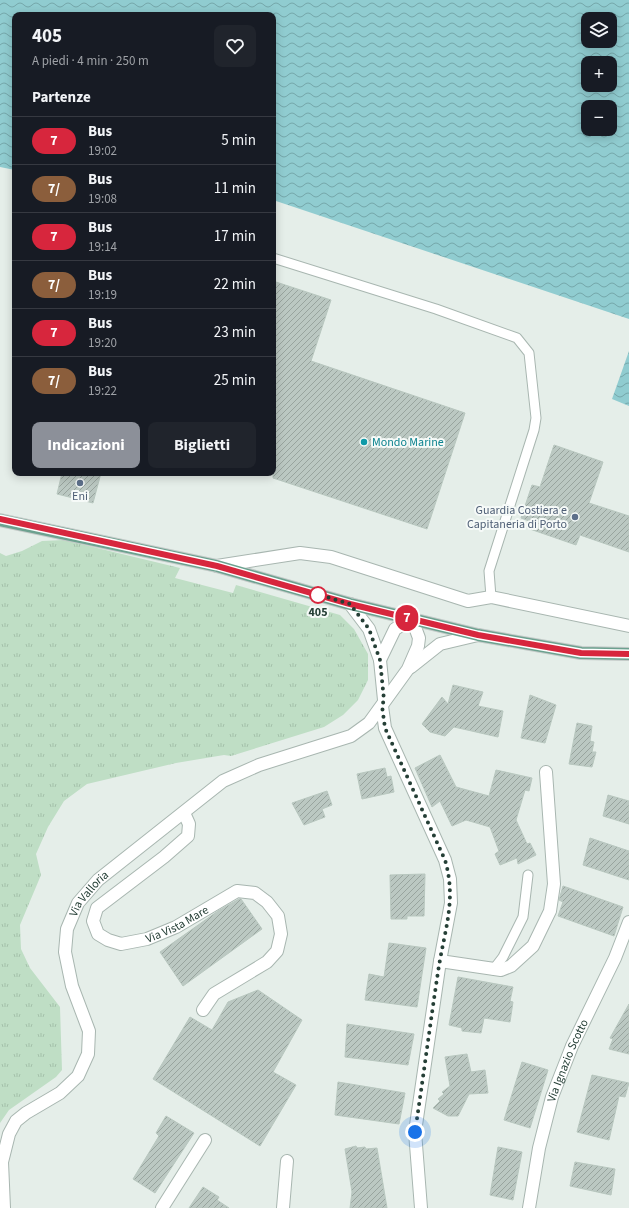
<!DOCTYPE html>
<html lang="it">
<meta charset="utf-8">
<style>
:root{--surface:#171b24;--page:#20242c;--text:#f1f3f6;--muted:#9ea1a6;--line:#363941;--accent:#8c9099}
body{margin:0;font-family:"Source Sans 3",sans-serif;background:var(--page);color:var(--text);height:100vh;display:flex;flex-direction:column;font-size:15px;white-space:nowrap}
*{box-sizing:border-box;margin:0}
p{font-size:13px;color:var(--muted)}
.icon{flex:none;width:22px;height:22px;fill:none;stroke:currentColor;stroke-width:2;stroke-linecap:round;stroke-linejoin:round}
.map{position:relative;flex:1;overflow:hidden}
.sheet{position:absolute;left:12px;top:12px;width:264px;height:464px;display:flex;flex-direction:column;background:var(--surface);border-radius:8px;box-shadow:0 2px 10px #0003}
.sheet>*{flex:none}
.badge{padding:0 8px;border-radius:13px;font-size:14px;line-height:26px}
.fabs{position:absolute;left:581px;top:12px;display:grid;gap:8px}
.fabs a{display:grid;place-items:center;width:36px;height:36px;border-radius:8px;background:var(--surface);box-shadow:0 2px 10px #0003;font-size:20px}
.you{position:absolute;width:20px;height:20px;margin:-10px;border:3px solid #fff;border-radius:50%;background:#1a73e8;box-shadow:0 0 0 6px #1a73e833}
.map>.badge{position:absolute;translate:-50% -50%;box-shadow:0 0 0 2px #fff}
h2{padding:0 20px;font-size:15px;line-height:36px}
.round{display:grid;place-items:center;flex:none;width:42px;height:42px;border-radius:8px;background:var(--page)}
.headline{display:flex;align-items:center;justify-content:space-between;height:68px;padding:0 20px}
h1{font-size:19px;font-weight:700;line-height:30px}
.action{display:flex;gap:8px;margin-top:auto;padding:8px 20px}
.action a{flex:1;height:46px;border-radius:8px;background:var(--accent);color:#fff;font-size:16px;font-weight:700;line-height:46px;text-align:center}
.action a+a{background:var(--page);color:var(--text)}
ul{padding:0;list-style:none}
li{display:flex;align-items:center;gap:12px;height:48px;padding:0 20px;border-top:1px solid var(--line)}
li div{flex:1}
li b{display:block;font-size:15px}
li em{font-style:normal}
li .badge{min-width:44px;font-weight:700;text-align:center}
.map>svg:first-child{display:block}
.grass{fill:url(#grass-tufts)}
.water{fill:url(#water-waves);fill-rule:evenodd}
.building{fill:url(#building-hatch);stroke:#b8c7bf}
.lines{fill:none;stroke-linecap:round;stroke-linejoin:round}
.service-casing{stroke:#a8b6b0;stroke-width:11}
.minor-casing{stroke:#a8b6b0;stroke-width:14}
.tertiary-casing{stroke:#a8b6b0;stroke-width:14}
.primary-casing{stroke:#c2c9c7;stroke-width:14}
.service{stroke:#fff;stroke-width:9}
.minor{stroke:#fff;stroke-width:12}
.tertiary{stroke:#fff;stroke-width:12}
.primary{stroke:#6ca18f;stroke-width:12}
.line-casing{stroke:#fff;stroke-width:9}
.line{stroke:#d7263d;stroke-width:6}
.walk{stroke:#253f36;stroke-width:4;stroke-dasharray:0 7.2}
.culture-dot{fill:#0f9aa8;stroke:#f6faf8;stroke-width:1.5}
.service-dot{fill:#5c6f8a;stroke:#f6faf8;stroke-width:1.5}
.stop-dot{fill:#fff;stroke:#d7263d;stroke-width:2}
.labels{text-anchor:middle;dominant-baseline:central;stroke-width:4;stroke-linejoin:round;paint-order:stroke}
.culture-label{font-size:12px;fill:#0d838f;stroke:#f6faf8;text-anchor:start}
.service-label{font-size:12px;fill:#4e5e75;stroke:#f6faf8}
.stop-label{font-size:12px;font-weight:bold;fill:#253f36;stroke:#f6faf8}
.street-label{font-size:12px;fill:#253f36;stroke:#f6faf8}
</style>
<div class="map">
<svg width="629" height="1208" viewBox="0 0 629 1208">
<defs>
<pattern id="grass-tufts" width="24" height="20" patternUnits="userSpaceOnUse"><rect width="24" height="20" fill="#bfdec5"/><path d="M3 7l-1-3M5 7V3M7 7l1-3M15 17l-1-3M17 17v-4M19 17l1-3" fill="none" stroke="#a4c0aa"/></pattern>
<pattern id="water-waves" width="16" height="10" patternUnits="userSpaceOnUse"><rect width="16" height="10" fill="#90ccd0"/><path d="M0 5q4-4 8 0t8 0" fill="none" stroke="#75a7aa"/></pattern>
<pattern id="building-hatch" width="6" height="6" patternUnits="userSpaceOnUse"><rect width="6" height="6" fill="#bbc8c2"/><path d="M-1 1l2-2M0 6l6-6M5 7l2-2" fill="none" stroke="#98a49e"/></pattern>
</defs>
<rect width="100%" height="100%" fill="#e5eee9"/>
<polygon class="grass" points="64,540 180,568 175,578 233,593 236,585 340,615 354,629 368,654 368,680 358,700 343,715 324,727 231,756 224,755 176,763 87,784 64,801 48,827 36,854 41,875 20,925 21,949 30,968 60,1007 62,1070 56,1077 9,1110 0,1123 0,553 6,556 22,551 42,541"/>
<g class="water">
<path d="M0,0H629V319L273,200V15H15V170L0,167ZM588,19H610V41H588ZM588,63H610V85H588ZM588,107H610V129H588Z"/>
<polygon points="629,351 629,406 612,399"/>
</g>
<g class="building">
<polygon points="273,281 331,300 311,361 465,413 427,529 273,478"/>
<polygon points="554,445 603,462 589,503 629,516 629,552 580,535 576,545 527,528 529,521 521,518 532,485 540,487"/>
<polygon points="62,473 101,473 93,503 57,494"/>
<polygon points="453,685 483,692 478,706 503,711 498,737 454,727 445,736 430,732 422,724 442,697 448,704"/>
<polygon points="530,695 556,705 545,743 521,738"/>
<polygon points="577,723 592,726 590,741 594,742 592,752 596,752 592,767 569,764"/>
<polygon points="440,755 456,787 489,796 496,770 532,778 529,791 525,790 516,820 527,844 530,843 536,855 518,864 517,858 500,865 495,854 499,851 490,827 466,820 452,826 440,801 432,807 415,768"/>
<polygon points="385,768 387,777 391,776 394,792 362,799 357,774"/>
<polygon points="327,791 332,805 322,809 325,817 304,825 292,803"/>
<polygon points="608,795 629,801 629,824 603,816"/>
<polygon points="590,838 629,851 629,880 583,865"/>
<polygon points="425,874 424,916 407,916 407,919 391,919 390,875"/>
<polygon points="563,886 623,907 614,936 558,916 563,902 559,900"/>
<polygon points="239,899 241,899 262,929 183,986 160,952 218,911"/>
<polygon points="389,943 426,948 417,1007 365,1000 369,974 384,977"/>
<polygon points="458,977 513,987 510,1001 513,1002 510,1022 484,1018 481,1033 462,1031 462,1028 449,1025"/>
<polygon points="258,990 302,1020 273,1072 296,1085 260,1146 153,1079 190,1017 212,1030 228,1002"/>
<polygon points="629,1004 629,1054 609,1049 613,1039 610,1038"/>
<polygon points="347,1024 414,1034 408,1065 345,1057"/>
<polygon points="467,1054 471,1072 485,1070 488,1093 469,1094 458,1116 448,1116 433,1108 440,1101 438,1099 444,1094 442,1092 450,1086 445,1057"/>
<polygon points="522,1062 548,1070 530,1128 504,1120"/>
<polygon points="592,1075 629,1083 625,1097 619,1096 609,1140 577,1132"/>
<polygon points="338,1082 405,1093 399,1124 335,1115"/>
<polygon points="166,1116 194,1133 155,1193 133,1179 159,1136 156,1133"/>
<polygon points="356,1146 357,1148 365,1147 366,1149 377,1148 387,1208 350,1208 352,1192 345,1149"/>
<polygon points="498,1147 522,1152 513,1200 490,1195"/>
<polygon points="575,1162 615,1169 611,1195 570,1186"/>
<polygon points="203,1187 219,1197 217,1200 229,1208 189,1208"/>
</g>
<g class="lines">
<g class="service-casing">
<g id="service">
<polyline points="273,258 436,309 517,338 529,353 536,418 534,430 489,571 491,597"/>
<polyline points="493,970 503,957 523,917 528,875"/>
</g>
</g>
<g class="minor-casing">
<g id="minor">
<polyline points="217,566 300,553 331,557 468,601 491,597 629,626"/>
<polyline points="382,706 385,728 445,860 450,879 451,903 440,961 415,1132 421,1208"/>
<path id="s1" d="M184,813L189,824L188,836L164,857L97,908L93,921L98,934L108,940L121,944L147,939L176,927L237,891L255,893L267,902L278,916L281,934L277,951L267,962L214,994L203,1010"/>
<polyline points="440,961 501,970 511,966 533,946 550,911 554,884 546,772"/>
<polyline points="162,1208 205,1140"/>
<polyline points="283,1208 287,1161"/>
<path id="s2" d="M529,1208L539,1148L552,1097L572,1046L615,958L629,922"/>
</g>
</g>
<g class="tertiary-casing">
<g id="tertiary">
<polyline points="350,604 369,629 380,660 384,700"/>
<polyline points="411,667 440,644 478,635"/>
<path id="s3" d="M4,1208L2,1162L9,1134L16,1121L26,1113L60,1093L78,1076L88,1054L89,1031L72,986L65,952L67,929L78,903L98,880L223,781L259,765L351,736L369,723L408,669L418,646L419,638L412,619L395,629L380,660"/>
</g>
</g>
<g class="primary-casing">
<polyline id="primary" points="0,520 217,566 350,604 478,635 581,653 629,654"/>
</g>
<use href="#service" class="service"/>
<use href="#minor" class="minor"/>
<use href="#tertiary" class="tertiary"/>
<use href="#primary" class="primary"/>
</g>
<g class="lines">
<g class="line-casing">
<polyline id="line" points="0,519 217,566 350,604 478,635 581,653 629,654"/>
</g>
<use href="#line" class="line"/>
<path class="walk" d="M318,595L313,593L350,604L369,629L380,660L384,700L382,706L385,728L445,860C457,901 444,931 438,972C430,1025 423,1079 415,1132"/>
</g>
<circle class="culture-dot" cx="364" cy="442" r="4"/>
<g class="service-dot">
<circle cx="80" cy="483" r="4"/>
<circle cx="575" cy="517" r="4"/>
</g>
<circle class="stop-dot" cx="318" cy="595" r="8"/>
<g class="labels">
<g class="culture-label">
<text x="372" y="442">Mondo Marine</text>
</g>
<g class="service-label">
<text x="80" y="496">Eni</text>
<text x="567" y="510" text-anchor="end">Guardia Costiera e<tspan x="567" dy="14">Capitaneria di Porto</tspan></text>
</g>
<g class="stop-label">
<text x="318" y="612">405</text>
</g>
<g class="street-label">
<text stroke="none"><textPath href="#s3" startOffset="362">Via Valloria</textPath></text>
<text stroke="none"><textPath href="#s1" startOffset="253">Via Vista Mare</textPath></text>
<text stroke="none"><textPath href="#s2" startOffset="153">Via Ignazio Scotto</textPath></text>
</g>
</g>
</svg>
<div class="fabs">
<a><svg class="icon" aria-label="layers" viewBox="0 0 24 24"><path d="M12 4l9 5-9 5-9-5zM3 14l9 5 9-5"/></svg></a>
<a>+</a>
<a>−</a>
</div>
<div class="you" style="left:415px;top:1132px"></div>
<b class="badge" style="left:407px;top:618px;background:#d7263d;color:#fff">7</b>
<section class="sheet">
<div class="headline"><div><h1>405</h1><p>A piedi · 4 min · 250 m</p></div><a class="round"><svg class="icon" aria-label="heart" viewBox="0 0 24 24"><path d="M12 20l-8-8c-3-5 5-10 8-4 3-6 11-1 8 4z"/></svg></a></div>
<h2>Partenze</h2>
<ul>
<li><span class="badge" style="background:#d7263d;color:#fff">7</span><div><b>Bus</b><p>19:02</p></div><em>5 min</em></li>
<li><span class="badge" style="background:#8b5e3c;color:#fff">7/</span><div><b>Bus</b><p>19:08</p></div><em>11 min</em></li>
<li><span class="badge" style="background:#d7263d;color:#fff">7</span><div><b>Bus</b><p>19:14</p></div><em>17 min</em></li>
<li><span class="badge" style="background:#8b5e3c;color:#fff">7/</span><div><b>Bus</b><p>19:19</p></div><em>22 min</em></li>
<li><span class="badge" style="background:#d7263d;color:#fff">7</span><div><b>Bus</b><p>19:20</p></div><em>23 min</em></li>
<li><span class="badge" style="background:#8b5e3c;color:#fff">7/</span><div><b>Bus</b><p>19:22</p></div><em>25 min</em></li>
</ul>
<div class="action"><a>Indicazioni</a><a>Biglietti</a></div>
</section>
</div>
